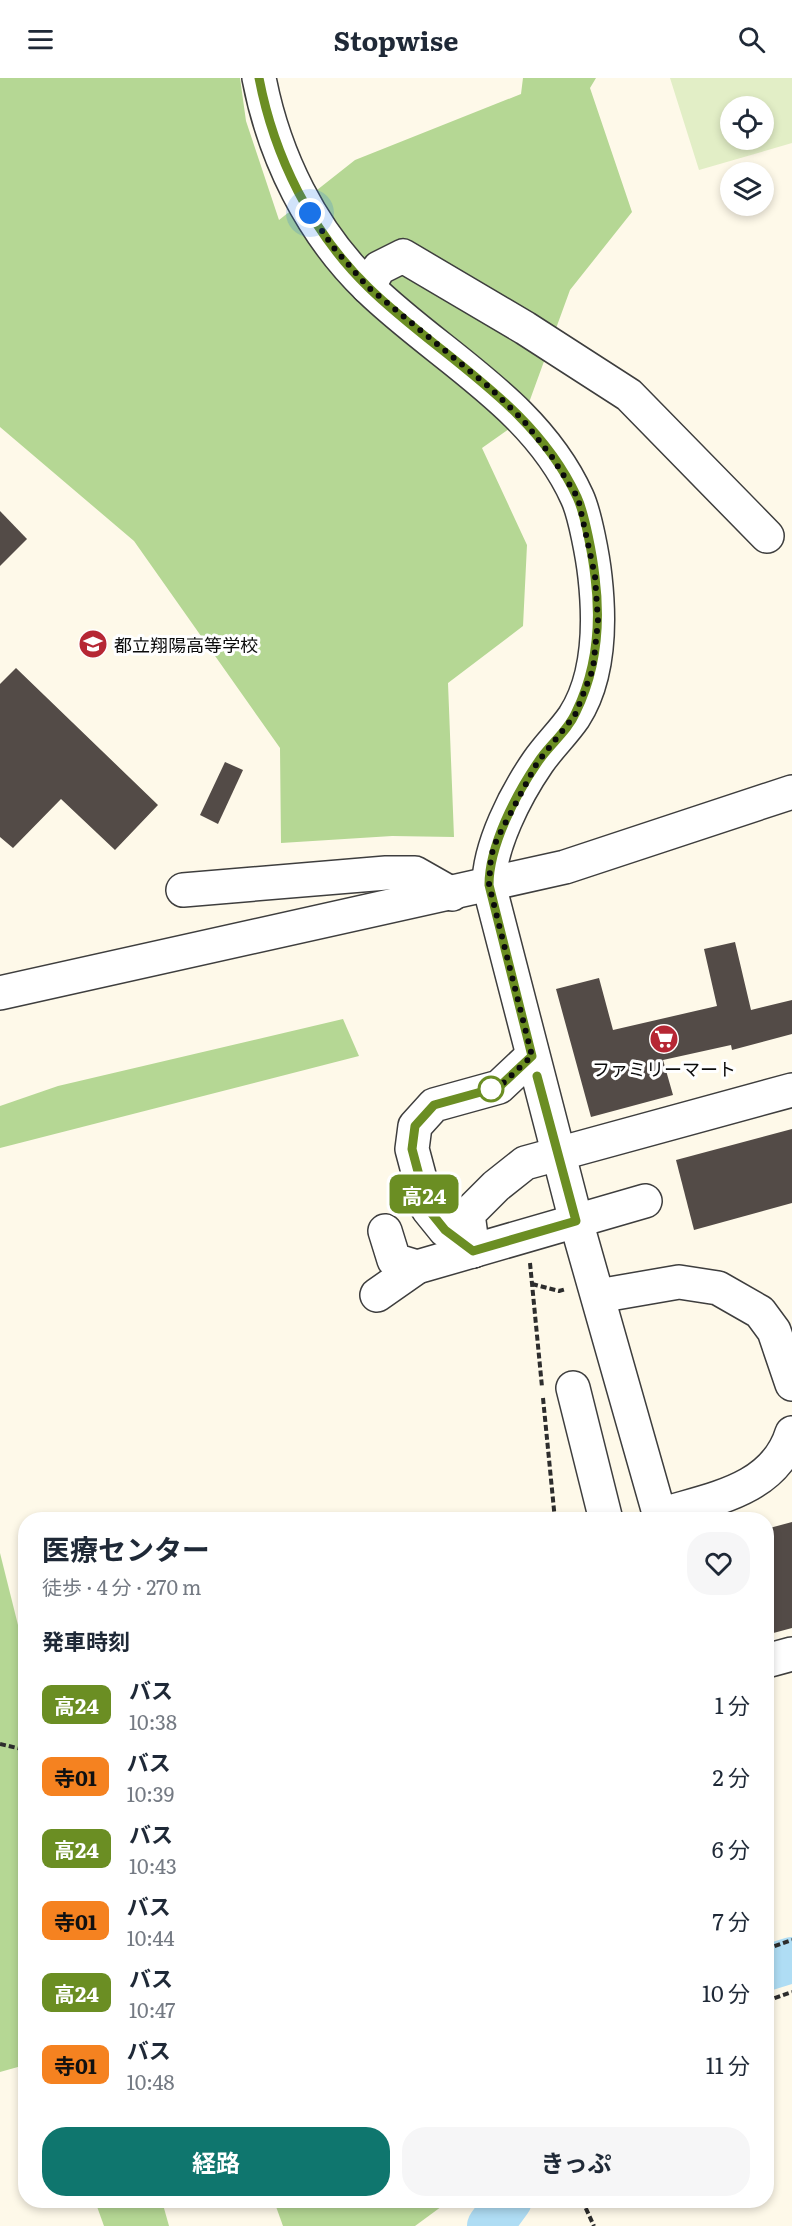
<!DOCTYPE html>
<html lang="ja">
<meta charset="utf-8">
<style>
:root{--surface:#fff;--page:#f6f6f7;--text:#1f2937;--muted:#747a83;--accent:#0f766e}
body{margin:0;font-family:Literata,"Noto Sans JP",serif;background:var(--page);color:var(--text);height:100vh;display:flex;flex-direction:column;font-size:22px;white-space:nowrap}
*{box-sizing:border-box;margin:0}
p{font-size:20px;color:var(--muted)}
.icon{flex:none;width:33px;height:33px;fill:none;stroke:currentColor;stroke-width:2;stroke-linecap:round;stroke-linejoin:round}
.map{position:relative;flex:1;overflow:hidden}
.sheet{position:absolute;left:18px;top:1434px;width:756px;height:696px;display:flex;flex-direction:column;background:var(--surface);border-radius:24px;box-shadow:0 3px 9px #0003}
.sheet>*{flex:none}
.badge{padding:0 12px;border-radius:9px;font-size:21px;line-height:39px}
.buttons{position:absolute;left:720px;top:18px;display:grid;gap:12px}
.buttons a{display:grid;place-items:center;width:54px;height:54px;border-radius:50%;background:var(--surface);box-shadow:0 3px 9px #0003;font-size:30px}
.you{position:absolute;width:30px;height:30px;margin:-15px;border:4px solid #fff;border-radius:50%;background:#1a73e8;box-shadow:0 0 0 9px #1a73e833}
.map>.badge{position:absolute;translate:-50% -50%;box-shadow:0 0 0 3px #fff}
h2{padding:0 24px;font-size:22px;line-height:54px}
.round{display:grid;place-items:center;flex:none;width:63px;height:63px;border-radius:24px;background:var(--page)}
.summary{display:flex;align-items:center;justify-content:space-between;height:102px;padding:0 24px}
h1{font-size:28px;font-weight:700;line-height:45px}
.action{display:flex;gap:12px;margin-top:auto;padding:12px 24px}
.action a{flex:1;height:69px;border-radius:24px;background:var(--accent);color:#fff;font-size:24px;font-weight:700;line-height:69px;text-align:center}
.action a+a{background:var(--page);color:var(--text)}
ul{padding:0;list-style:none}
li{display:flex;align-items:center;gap:18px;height:72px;padding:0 24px}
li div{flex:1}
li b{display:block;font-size:22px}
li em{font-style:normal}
li .badge{min-width:66px;font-weight:700;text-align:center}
header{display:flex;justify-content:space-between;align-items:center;height:78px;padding:0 24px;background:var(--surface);font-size:27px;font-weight:700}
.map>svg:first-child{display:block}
.forest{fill:#b5d794}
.pitch{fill:#e2eec6;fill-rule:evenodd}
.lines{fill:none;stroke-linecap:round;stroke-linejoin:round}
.river{stroke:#afddf4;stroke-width:46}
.building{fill:#534b47}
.minor-casing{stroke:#3e3e3e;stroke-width:36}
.path{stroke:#2d2d2d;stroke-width:4;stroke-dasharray:6 3;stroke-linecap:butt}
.minor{stroke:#fff;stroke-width:33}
.line-casing{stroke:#fff;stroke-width:14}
.line{stroke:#6b8e23;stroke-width:9}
.walk{stroke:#0b0b0b;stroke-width:6;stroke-dasharray:0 10.8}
.stop-dot{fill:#fff;stroke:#6b8e23;stroke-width:3}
.labels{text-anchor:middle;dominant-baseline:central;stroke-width:6;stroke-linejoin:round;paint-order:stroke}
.poi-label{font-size:18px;fill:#0b0b0b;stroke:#fff;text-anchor:start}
</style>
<header><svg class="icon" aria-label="menu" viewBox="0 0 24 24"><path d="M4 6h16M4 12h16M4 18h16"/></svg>Stopwise<svg class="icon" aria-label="search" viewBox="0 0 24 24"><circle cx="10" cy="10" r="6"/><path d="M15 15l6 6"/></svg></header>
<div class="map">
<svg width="792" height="2148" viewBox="0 0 792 2148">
<rect width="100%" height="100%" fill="#fef9e9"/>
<g class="forest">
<polygon points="0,0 240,0 246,43 279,142 355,82 521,16 523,0 596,0 590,10 632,134 570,212 523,341 482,370 527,467 523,548 448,605 454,759 392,758 281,765 280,670 134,463 0,349"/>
<polygon points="343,941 359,978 0,1070 0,1028 58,1008"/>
<polygon points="0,1475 26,1579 25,1987 0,1994"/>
<polygon points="95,2123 162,2123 169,2148 104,2148"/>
<polygon points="274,2123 274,2122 449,2123 415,2148 283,2148"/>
</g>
<path class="pitch" d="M670,0H792V65L699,92ZM730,28H764V62H730Z"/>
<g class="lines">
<g class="river">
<polyline points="766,1890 792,1882"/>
<polyline points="490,2148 509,2122"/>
</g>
</g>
<g class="building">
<polygon points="0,433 27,461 0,488"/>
<polygon points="16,590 158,727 115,772 61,721 13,770 0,759 0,606"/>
<polygon points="225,684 243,692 218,746 200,737"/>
<polygon points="735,864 751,932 792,922 792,956 732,972 731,967 663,982 673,1017 591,1039 556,911 599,900 613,952 717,928 704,871"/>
<polygon points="792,1051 792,1125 694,1152 676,1082"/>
<polygon points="792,1444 792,1550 766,1557 766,1451"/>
</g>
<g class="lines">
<g class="minor-casing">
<g id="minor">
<path d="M259,0C274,78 311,154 369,210C439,278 535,326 577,419C585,436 593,480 595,499C600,544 600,599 574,639C563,655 549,668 538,684C516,716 489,768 489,807L576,1143L661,1442"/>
<polyline points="368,209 379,190 403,178 525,250 629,317 767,458"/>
<polyline points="183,812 386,795 415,795 452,816"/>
<polyline points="0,915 565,789 792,714"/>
<polyline points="385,1153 394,1182 417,1189"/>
<polyline points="473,1173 468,1136 496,1108 525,1085 792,1012"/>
<polyline points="473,1173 445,1152 428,1131 412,1071 415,1048 434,1027 499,1009 532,978"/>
<polyline points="377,1217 417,1189 645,1123"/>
<polyline points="598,1218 679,1204 718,1210 760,1234 774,1253 792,1306"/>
<polyline points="573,1310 606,1442"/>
<path d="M660,1437C711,1421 774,1413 792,1355"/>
<polyline points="766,1583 792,1576"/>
</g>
</g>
<g class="path">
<polyline points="530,1185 542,1309"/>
<polyline points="532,1206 559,1213 566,1211"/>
<polyline points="543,1320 555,1442"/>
<polyline points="0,1666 26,1672"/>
<polyline points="766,1871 792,1862"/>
<polyline points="766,1923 792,1914"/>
<polyline points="582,2122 594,2148"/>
</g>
<use href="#minor" class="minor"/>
</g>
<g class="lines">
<g class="line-casing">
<path id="line" d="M259,0C274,78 311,154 369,210C439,278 534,326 577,419C585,436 593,480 595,499C601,546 597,591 576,634C568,653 549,667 538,684C516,716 489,768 489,807L532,978L499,1009L434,1027L415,1048L412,1071L428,1131L445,1152L473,1173L576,1143L537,998"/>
</g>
<use href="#line" class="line"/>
<polyline class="walk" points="310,135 333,169 368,209 488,308 523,342 552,379 578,420 595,498 598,543 593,591 575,637 537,685 497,761 491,778 489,807 532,978 499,1009 491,1011"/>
</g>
<defs>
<g id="school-disc" transform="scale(1.5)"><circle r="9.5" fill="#b62734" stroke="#fff"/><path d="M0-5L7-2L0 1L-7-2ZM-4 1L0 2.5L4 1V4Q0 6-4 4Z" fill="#fff"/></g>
<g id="supermarket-disc" transform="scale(1.5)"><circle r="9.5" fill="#b62734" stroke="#fff"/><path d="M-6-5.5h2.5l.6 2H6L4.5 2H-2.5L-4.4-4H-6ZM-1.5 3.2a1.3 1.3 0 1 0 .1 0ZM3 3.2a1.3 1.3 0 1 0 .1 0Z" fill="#fff"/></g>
</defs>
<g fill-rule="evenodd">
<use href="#school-disc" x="93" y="566"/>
<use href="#supermarket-disc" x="664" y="961"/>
</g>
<circle class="stop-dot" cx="491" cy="1011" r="12"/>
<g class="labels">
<g class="poi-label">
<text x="114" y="566">都立翔陽高等学校</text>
<text x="664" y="990" text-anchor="middle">ファミリーマート</text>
</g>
</g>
</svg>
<div class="buttons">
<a><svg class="icon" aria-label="locate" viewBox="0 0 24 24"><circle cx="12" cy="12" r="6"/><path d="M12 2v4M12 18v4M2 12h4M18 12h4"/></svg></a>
<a><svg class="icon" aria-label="layers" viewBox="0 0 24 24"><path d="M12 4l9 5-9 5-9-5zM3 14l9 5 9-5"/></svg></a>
</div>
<div class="you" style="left:310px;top:135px"></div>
<b class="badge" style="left:424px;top:1116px;background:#6b8e23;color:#fff">高24</b>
<section class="sheet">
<div class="summary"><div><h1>医療センター</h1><p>徒歩 · 4 分 · 270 m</p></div><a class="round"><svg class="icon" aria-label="heart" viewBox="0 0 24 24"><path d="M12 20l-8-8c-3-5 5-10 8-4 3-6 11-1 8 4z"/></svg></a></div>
<h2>発車時刻</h2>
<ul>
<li><span class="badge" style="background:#6b8e23;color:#fff">高24</span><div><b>バス</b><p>10:38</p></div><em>1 分</em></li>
<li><span class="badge" style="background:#f58220;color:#111">寺01</span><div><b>バス</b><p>10:39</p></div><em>2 分</em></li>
<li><span class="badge" style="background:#6b8e23;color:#fff">高24</span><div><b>バス</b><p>10:43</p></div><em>6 分</em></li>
<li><span class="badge" style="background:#f58220;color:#111">寺01</span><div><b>バス</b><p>10:44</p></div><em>7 分</em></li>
<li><span class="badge" style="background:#6b8e23;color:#fff">高24</span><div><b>バス</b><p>10:47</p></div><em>10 分</em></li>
<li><span class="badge" style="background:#f58220;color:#111">寺01</span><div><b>バス</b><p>10:48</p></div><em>11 分</em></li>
</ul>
<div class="action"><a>経路</a><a>きっぷ</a></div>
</section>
</div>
